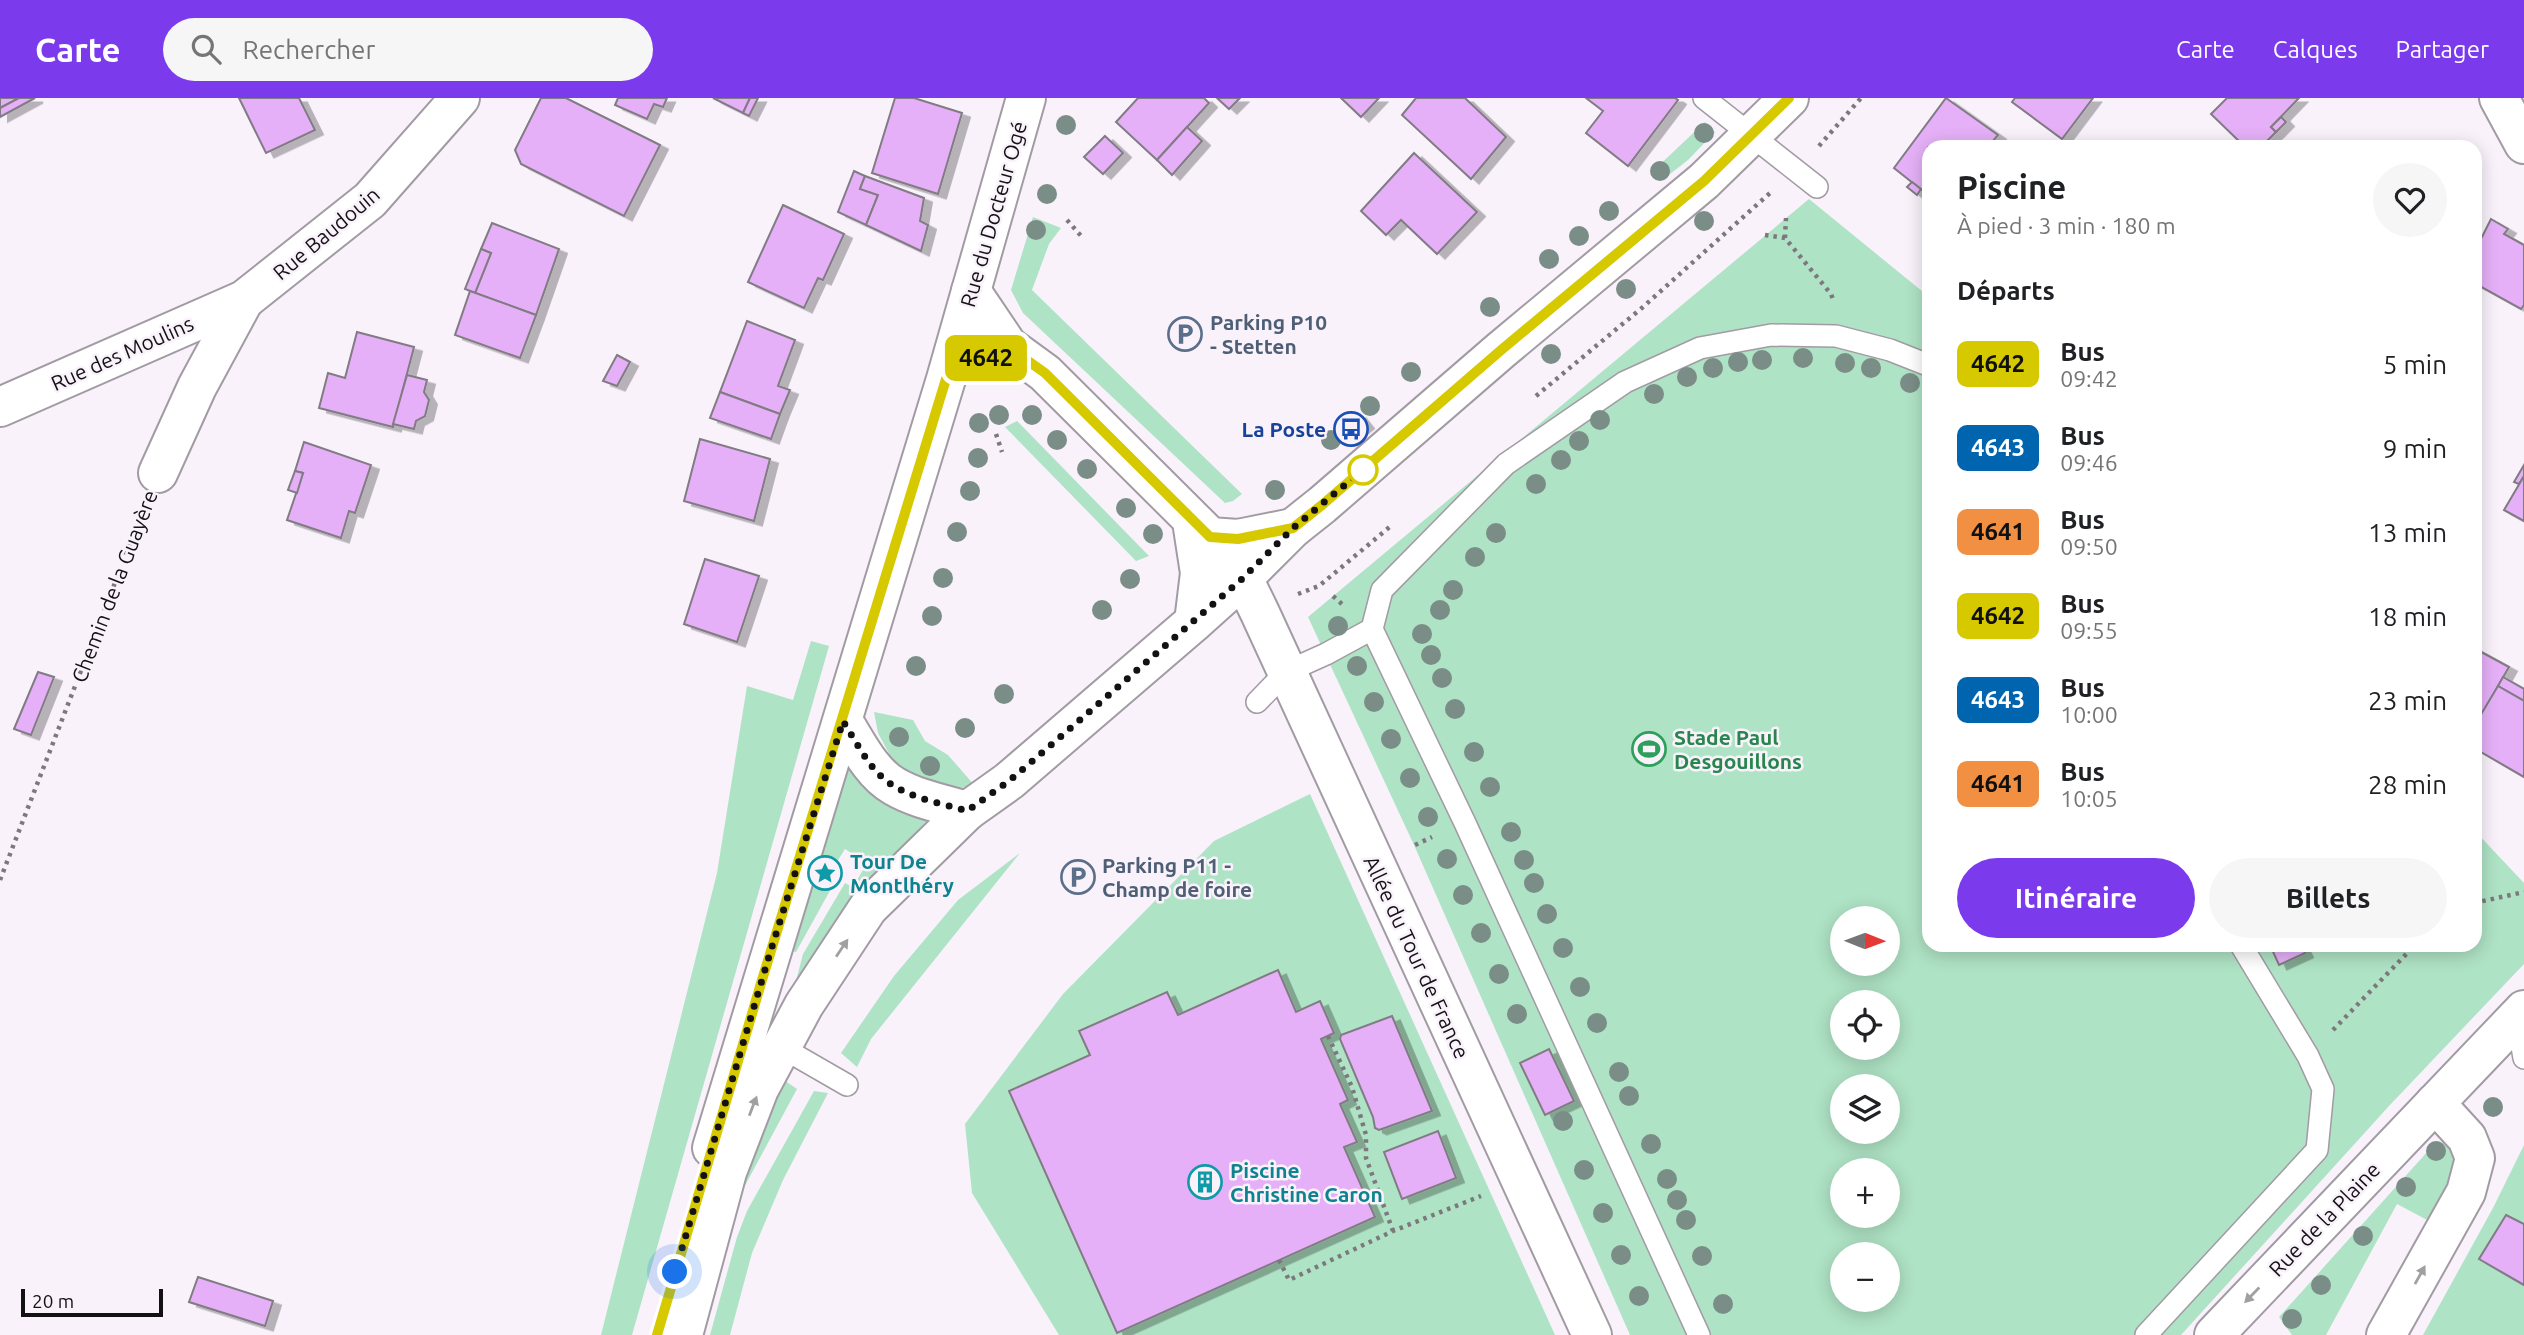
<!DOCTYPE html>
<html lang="fr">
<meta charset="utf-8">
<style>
:root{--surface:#fff;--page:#f6f6f6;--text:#202124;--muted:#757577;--accent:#7c3aed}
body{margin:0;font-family:Ubuntu,sans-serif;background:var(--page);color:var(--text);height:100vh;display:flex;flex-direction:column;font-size:26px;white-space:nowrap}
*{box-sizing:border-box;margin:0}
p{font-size:23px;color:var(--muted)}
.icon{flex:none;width:38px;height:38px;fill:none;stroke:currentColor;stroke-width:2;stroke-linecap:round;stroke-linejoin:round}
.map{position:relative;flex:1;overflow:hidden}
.details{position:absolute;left:1922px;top:42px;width:560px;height:812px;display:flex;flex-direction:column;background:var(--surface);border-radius:21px;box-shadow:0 4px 18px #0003}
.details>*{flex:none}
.badge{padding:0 14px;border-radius:10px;font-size:24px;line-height:46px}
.needle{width:46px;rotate:91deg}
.fabs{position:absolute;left:1830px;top:808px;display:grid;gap:14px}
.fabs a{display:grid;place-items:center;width:70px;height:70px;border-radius:50%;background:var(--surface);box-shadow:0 4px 18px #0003;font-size:35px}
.scale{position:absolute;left:21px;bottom:18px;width:142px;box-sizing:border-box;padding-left:7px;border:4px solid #141114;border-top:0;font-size:19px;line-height:24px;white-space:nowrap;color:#141114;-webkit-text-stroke:5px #f9f2fb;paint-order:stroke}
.you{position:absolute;width:35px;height:35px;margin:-18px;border:5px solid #fff;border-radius:50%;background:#1a73e8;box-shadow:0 0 0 10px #1a73e833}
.map>.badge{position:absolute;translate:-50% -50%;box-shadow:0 0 0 4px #fff}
h2{padding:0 35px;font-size:26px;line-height:63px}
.round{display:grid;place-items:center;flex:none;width:74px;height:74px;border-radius:37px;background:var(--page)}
.headline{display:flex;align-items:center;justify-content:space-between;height:119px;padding:0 35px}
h1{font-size:33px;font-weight:700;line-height:52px}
.button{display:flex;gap:14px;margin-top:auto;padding:14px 35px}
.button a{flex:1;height:80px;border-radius:42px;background:var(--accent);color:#fff;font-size:28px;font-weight:700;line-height:80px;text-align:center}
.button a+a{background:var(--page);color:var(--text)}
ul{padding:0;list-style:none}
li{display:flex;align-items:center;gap:21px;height:84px;padding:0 35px}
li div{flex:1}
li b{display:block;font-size:26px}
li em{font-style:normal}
li .badge{min-width:77px;font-weight:700;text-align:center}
header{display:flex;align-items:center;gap:42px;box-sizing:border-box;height:98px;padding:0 35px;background:var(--accent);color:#fff}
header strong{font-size:33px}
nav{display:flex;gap:38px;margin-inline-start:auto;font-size:24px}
.search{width:490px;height:63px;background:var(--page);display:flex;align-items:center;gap:18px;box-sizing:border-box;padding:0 24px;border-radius:38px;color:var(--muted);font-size:26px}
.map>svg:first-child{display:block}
.green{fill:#afe3c5;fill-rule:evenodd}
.building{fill:#e5b0f7;stroke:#817b83;stroke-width:2;filter:url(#shadow)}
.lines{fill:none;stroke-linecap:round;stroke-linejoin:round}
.service-casing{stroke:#a29ba4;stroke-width:24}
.minor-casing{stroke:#a29ba4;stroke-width:42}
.secondary-casing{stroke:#a29ba4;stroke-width:42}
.path{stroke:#7d787e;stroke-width:4.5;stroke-dasharray:3.5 5;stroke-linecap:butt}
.service{stroke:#fff;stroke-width:21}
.minor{stroke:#fff;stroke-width:38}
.secondary{stroke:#fff;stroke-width:38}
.tree{fill:#7a8d86}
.oneway{fill:#a1a0a1}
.line-casing{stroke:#fff;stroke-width:16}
.line{stroke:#d6c900;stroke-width:10}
.walk{stroke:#141114;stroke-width:7;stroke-dasharray:0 12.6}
.stop-dot{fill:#fff;stroke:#d6c900;stroke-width:3.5}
.labels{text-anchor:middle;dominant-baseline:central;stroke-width:5;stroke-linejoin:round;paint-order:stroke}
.street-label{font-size:21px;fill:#141114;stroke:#f9f2fb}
.service-label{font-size:21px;font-weight:bold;fill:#4e5e75;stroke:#f9f2fb;text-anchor:start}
.transit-label{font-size:21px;font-weight:bold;fill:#164399;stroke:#f9f2fb;text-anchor:end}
.leisure-label{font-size:21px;font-weight:bold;fill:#27864d;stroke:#f9f2fb;text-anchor:start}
.culture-label{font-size:21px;font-weight:bold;fill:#0d838f;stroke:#f9f2fb;text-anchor:start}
</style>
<header>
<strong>Carte</strong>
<div class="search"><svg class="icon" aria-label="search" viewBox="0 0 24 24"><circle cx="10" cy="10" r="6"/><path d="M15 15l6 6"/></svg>Rechercher</div>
<nav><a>Carte</a><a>Calques</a><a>Partager</a></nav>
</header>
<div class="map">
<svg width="2524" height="1237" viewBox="0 0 2524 1237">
<defs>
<filter id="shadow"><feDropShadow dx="8" dy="4.5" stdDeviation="0" flood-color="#0004"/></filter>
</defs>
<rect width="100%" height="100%" fill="#f9f2fb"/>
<g class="green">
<polygon points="1705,24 1715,34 1688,62 1661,83 1653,73"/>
<path d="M1809,101L1928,198V847H2474L2475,733L2524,785V866L2389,1008L2181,1237H1630L1414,747L1308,519ZM1843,821H1888V866H1843ZM1843,905H1888V950H1843ZM1843,989H1888V1034H1843ZM1843,1073H1888V1118H1843ZM1843,1157H1888V1202H1843Z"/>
<polygon points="1033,119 1061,130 1049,146 1032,192 1242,396 1233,403 1225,405 1023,215 1011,192"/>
<polygon points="1017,323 1024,330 1149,458 1136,463 1005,329"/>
<polygon points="811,543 829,548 632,1237 601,1237 717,775 747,588 793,602"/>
<polygon points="874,614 913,622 925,643 948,657 975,688 952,691 909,675 892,661 878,635"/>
<polygon points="842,670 856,671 927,722 883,772 803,887 796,883 803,856 845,785 853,789 867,765 845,751 830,775 837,780 796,854 791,853"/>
<polygon points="1310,696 1555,1237 1059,1237 972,1095 965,1026 1063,896 1214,743"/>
<polygon points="1020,755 871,941 857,969 841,955 894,878 958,802"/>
<polygon points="784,982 797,991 727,1121 743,1071"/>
<polygon points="814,993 828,995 783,1082 752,1155 730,1237 710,1237 737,1139 747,1113"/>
<polygon points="2437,1043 2449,1046 2457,1061 2453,1080 2429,1123 2397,1106 2326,1237 2292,1237 2279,1219"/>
<polygon points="2524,1047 2524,1237 2423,1237 2493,1110"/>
</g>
<g class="building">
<polygon points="0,0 19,0 0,10"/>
<polygon points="19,0 35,0 0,19 0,10"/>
<polygon points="239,0 299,0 315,32 266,55"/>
<polygon points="541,0 566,0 660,47 624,118 521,66 515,52"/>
<polygon points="618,0 667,0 663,9 654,6 647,21 615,7"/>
<polygon points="713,0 750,0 743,15"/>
<polygon points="750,0 758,0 749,18 743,15"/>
<polygon points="895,0 914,0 962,15 938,96 872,75"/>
<polygon points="1138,0 1204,0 1209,5 1157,62 1116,24"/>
<polygon points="1217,0 1240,0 1229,11"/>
<polygon points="1341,0 1379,0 1361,19"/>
<polygon points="1416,0 1465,0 1506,39 1471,81 1402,17"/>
<polygon points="1586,0 1675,0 1678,2 1628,68 1586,35 1603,13"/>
<polygon points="1946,0 1998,37 1988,49 1928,49 1928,97 1894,70"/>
<polygon points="2015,0 2093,0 2062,41 2012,4"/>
<polygon points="2227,0 2299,0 2271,29 2276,34 2261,49 2245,49 2211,16"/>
<polygon points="2281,19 2286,24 2276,34 2271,29"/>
<polygon points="1187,29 1202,43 1172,77 1157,62"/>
<polygon points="1105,38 1123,55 1103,76 1084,59"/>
<polygon points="1414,55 1477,114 1437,156 1401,122 1386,137 1361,113"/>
<polygon points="854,73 865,78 860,91 878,97 866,127 838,114"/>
<polygon points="865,78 924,100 920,123 928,127 921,153 866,127 878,97 860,91"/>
<polygon points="1912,84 1921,91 1917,97 1907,89"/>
<polygon points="783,107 844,136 823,182 818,180 804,210 748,184"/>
<polygon points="2491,121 2508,131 2504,136 2524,147 2524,207 2521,211 2474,185 2474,135 2482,139"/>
<polygon points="492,125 559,151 536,217 475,195 491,155 481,151"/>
<polygon points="481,151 491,155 475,195 465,191"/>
<polygon points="470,193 536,217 520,260 455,237"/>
<polygon points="747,223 795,242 778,288 790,292 780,316 720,294"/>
<polygon points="357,234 414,249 393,329 319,310 328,275 345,280"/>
<polygon points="617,257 630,264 617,288 603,283"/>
<polygon points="407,277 427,282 424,294 429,302 425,318 416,323 414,331 393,326"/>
<polygon points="720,294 780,316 771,341 710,320"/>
<polygon points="1358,316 1366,326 1346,342 1339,332"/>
<polygon points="700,341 770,361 754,423 684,403"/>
<polygon points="304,344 371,367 355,415 349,413 341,440 287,422 303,375 295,373"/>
<polygon points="2524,367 2524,378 2519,386 2514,384"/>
<polygon points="295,373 303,375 297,395 288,392"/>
<polygon points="2524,378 2524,423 2504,412"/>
<polygon points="705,461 759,478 737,544 684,526"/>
<polygon points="2474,550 2509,569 2475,628 2474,628"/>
<polygon points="38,574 54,579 31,637 14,631"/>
<polygon points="2503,579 2524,591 2524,603 2498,588"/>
<polygon points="2498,588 2524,603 2524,679 2474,650 2474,628"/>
<polygon points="2270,847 2301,847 2305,855 2279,867"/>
<polygon points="1278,872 1296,914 1320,903 1334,935 1321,941 1348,1002 1340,1006 1357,1044 1344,1049 1375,1119 1117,1235 1009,993 1090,957 1079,933 1167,894 1178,917"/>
<polygon points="1392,918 1432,1013 1379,1032 1375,1030 1373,1019 1340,941 1341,937"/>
<polygon points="1549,951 1574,1003 1545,1017 1520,965"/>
<polygon points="1438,1033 1456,1080 1402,1101 1384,1054"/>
<polygon points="2506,1117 2524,1126 2524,1187 2479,1161"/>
<polygon points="198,1179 273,1203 265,1228 189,1204"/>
</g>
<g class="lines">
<g class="service-casing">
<g id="service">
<polyline points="1704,0 1817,89"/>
<polyline points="1257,604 1286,574 1326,556 1372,531"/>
<polyline points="2517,919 2524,960"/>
<polyline points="781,949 847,987"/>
<polyline points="1699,1237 1465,725 1372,531 1382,492 1506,366 1625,284 1700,250 1771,237 1836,238 1890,252 1928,267"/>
<polyline points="2146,1237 2317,1052 2323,991 2308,958 2241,847"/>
</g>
</g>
<g class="minor-casing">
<g id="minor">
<polyline points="2499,0 2524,46"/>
<polyline points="0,309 244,202 370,102 460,0"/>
<polyline points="158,375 197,289 244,202"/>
<polyline points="1210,439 1243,480 1260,515 1592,1237"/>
<polyline points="2214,1237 2524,912"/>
<polyline points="2386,1237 2466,1094 2475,1060 2467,1040 2435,1005"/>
</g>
</g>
<g class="secondary-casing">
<g id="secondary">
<polyline points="971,193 1008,248 1045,275 1210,439 1238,441 1293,430"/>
<polyline points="1192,423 1200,475 1194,524"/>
<path d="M843,623C857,645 871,675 894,688C916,701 943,706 967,713"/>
<polyline points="712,1050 946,281 1026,0"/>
<polyline points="683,1237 727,1074 759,991 804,907 868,810 967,713 1009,683 1194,524 1243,480 1293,430 1322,407 1500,253 1704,83 1789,0"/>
</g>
</g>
<g class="path">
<polyline points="1819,48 1861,0"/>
<polyline points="1067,122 1082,139"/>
<polyline points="1765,137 1785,140 1831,196 1834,204"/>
<polyline points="1785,140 1786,120"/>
<polyline points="1536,298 1643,209 1770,95"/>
<polyline points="996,336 1002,354"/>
<polyline points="1298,496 1319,488 1392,427"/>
<polyline points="1333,498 1343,507"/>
<polyline points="1415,747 1432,739"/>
<polyline points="0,782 142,415"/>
<polyline points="2474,805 2524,794"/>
<polyline points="2333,932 2415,847"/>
<polyline points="1328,938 1352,989 1366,1037 1366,1060 1393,1133"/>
<polyline points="1279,1162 1289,1182 1393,1133 1481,1098"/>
</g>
<use href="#service" class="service"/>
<use href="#minor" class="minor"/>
<use href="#secondary" class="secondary"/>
</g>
<g class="tree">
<circle cx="1066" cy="27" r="10"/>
<circle cx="1704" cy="35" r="10"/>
<circle cx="1660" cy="73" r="10"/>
<circle cx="1047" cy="96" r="10"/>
<circle cx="1609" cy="113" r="10"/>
<circle cx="1704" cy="123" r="10"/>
<circle cx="1036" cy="132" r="10"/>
<circle cx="1579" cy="138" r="10"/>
<circle cx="1549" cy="161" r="10"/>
<circle cx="1626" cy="191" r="10"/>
<circle cx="1490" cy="209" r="10"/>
<circle cx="1551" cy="256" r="10"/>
<circle cx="1803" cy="260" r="10"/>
<circle cx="1762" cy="262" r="10"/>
<circle cx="1738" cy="264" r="10"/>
<circle cx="1845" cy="265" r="10"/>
<circle cx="1713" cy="270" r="10"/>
<circle cx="1871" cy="270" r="10"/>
<circle cx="1411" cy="274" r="10"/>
<circle cx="1687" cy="279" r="10"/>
<circle cx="1910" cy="285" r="10"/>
<circle cx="1654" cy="296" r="10"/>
<circle cx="1370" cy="308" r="10"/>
<circle cx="999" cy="317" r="10"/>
<circle cx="1032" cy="317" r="10"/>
<circle cx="1600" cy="322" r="10"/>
<circle cx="979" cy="325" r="10"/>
<circle cx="1057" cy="342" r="10"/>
<circle cx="1331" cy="342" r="10"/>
<circle cx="1579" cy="343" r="10"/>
<circle cx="978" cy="360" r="10"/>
<circle cx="1561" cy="362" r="10"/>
<circle cx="1087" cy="371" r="10"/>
<circle cx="1536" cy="386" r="10"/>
<circle cx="1275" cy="392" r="10"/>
<circle cx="970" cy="393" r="10"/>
<circle cx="1126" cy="410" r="10"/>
<circle cx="957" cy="434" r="10"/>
<circle cx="1496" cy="435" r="10"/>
<circle cx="1153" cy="436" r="10"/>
<circle cx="1475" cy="459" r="10"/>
<circle cx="943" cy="480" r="10"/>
<circle cx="1130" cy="481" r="10"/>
<circle cx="1453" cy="492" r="10"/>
<circle cx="1102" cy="512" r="10"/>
<circle cx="1440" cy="512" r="10"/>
<circle cx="932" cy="518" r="10"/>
<circle cx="1338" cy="528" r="10"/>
<circle cx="1422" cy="536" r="10"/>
<circle cx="1431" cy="557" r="10"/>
<circle cx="916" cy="568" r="10"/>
<circle cx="1357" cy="568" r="10"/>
<circle cx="1442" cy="580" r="10"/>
<circle cx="1004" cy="596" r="10"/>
<circle cx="1374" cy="604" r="10"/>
<circle cx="1455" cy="611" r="10"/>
<circle cx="965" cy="630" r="10"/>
<circle cx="899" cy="639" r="10"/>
<circle cx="1391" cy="641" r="10"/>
<circle cx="1474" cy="654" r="10"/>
<circle cx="930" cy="668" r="10"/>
<circle cx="1410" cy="680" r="10"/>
<circle cx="1490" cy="689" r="10"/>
<circle cx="1428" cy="719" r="10"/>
<circle cx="1511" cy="734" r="10"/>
<circle cx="1447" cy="761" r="10"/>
<circle cx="1524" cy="762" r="10"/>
<circle cx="1534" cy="785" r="10"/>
<circle cx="1463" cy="797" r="10"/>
<circle cx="1547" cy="816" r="10"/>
<circle cx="1481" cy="835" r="10"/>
<circle cx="1563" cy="850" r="10"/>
<circle cx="1499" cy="876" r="10"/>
<circle cx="1580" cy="889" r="10"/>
<circle cx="1517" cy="916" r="10"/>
<circle cx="1597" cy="925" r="10"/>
<circle cx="1619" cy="974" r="10"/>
<circle cx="1629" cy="998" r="10"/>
<circle cx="2493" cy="1009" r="10"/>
<circle cx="1563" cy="1023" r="10"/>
<circle cx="1651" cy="1046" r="10"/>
<circle cx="2436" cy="1053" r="10"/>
<circle cx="1584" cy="1072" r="10"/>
<circle cx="1667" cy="1081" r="10"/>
<circle cx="2406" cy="1089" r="10"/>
<circle cx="1677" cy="1102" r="10"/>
<circle cx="1603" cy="1115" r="10"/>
<circle cx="1686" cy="1122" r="10"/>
<circle cx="2363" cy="1138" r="10"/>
<circle cx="1621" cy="1157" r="10"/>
<circle cx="1702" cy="1158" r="10"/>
<circle cx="2321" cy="1187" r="10"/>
<circle cx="1639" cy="1198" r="10"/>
<circle cx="1723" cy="1206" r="10"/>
<circle cx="2292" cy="1221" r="10"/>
</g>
<defs><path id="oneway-solid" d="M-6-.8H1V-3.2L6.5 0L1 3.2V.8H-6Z" transform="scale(1.75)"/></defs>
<g class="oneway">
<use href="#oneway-solid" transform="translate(842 850) rotate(-56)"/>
<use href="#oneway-solid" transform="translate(753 1008) rotate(-69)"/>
<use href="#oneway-solid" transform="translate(2420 1177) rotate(-61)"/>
<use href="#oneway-solid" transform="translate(2252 1197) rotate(134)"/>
</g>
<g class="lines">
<g class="line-casing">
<polyline id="line" points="657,1237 762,882 946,281 1007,248 1045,275 1210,439 1238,441 1293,430 1322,407 1500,253 1704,83 1789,0"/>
</g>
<use href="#line" class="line"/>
<path class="walk" d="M675,1174L770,855L843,623C857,645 871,675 894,688C916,701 943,706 967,713L1009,683L1051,647L1243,480L1293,430L1363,372"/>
</g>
<defs>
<g id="parking-ring" transform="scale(1.75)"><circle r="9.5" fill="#f9f2fb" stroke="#5c6f8a" stroke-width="1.5"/><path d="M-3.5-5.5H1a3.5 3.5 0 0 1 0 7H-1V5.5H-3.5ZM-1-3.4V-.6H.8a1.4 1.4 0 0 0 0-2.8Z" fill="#5c6f8a"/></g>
<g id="bus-ring" transform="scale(1.75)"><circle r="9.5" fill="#f9f2fb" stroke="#1a4fb4" stroke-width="1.5"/><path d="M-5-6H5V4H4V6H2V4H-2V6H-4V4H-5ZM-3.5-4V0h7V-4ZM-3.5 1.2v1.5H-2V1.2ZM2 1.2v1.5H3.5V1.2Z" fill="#1a4fb4"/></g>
<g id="stadium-ring" transform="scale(1.75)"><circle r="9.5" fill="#f9f2fb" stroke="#2e9e5b" stroke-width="1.5"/><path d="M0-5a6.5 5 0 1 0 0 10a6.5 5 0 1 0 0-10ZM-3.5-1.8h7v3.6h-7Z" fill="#2e9e5b"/></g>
<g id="sight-ring" transform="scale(1.75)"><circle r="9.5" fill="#f9f2fb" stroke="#0f9aa8" stroke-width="1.5"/><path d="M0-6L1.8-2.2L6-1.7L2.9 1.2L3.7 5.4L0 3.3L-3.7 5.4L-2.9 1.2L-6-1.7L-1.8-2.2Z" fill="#0f9aa8"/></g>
<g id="building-ring" transform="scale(1.75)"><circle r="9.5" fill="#f9f2fb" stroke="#0f9aa8" stroke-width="1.5"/><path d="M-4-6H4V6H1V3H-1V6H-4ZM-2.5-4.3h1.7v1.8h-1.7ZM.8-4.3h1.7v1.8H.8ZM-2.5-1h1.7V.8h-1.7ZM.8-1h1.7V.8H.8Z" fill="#0f9aa8"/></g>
</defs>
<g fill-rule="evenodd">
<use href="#parking-ring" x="1185" y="236"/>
<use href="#bus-ring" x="1351" y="331"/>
<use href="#stadium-ring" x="1649" y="651"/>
<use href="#sight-ring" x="825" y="775"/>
<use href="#parking-ring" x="1078" y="779"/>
<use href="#building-ring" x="1205" y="1084"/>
</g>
<circle class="stop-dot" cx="1363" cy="372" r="14"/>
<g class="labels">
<g class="street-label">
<text transform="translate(993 116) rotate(-74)">Rue du Docteur Ogé</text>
<text transform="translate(326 135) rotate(-40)">Rue Baudouin</text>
<text transform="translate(122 255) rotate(-24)">Rue des Moulins</text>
<text transform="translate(114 488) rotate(-69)">Chemin de la Guayère</text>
<text transform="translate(1417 859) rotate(65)">Allée du Tour de France</text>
<text transform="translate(2324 1121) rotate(-46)">Rue de la Plaine</text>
</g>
<g class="service-label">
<text x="1210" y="224">Parking P10<tspan x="1210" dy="24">- Stetten</tspan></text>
<text x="1102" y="767">Parking P11 -<tspan x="1102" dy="24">Champ de foire</tspan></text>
</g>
<g class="transit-label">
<text x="1326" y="331">La Poste</text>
</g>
<g class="leisure-label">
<text x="1674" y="639">Stade Paul<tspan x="1674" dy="24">Desgouillons</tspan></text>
</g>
<g class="culture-label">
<text x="850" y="763">Tour De<tspan x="850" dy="24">Montlhéry</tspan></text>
<text x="1230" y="1072">Piscine<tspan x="1230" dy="24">Christine Caron</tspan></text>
</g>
</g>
</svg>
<div class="fabs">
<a><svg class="needle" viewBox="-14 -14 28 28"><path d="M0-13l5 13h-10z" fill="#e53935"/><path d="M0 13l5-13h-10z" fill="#757577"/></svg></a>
<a><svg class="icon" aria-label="locate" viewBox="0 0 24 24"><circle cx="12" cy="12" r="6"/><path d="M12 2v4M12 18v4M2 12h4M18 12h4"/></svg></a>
<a><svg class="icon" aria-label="layers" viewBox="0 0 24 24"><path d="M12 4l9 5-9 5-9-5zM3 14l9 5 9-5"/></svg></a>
<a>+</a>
<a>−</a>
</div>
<div class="scale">20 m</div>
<div class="you" style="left:675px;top:1174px"></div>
<b class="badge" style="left:986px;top:260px;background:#d6c900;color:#111">4642</b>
<section class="details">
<div class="headline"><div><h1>Piscine</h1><p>À pied · 3 min · 180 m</p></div><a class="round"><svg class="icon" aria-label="heart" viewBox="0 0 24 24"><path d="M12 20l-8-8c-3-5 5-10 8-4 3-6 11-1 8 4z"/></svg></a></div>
<h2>Départs</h2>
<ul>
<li><span class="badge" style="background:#d6c900;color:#111">4642</span><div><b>Bus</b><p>09:42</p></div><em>5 min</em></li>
<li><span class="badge" style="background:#0065ae;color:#fff">4643</span><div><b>Bus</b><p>09:46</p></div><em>9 min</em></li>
<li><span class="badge" style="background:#f19043;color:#111">4641</span><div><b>Bus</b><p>09:50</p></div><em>13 min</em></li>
<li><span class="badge" style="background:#d6c900;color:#111">4642</span><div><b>Bus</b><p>09:55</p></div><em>18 min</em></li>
<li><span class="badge" style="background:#0065ae;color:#fff">4643</span><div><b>Bus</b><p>10:00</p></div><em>23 min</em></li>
<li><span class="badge" style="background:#f19043;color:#111">4641</span><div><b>Bus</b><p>10:05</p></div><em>28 min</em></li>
</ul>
<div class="button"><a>Itinéraire</a><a>Billets</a></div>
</section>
</div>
